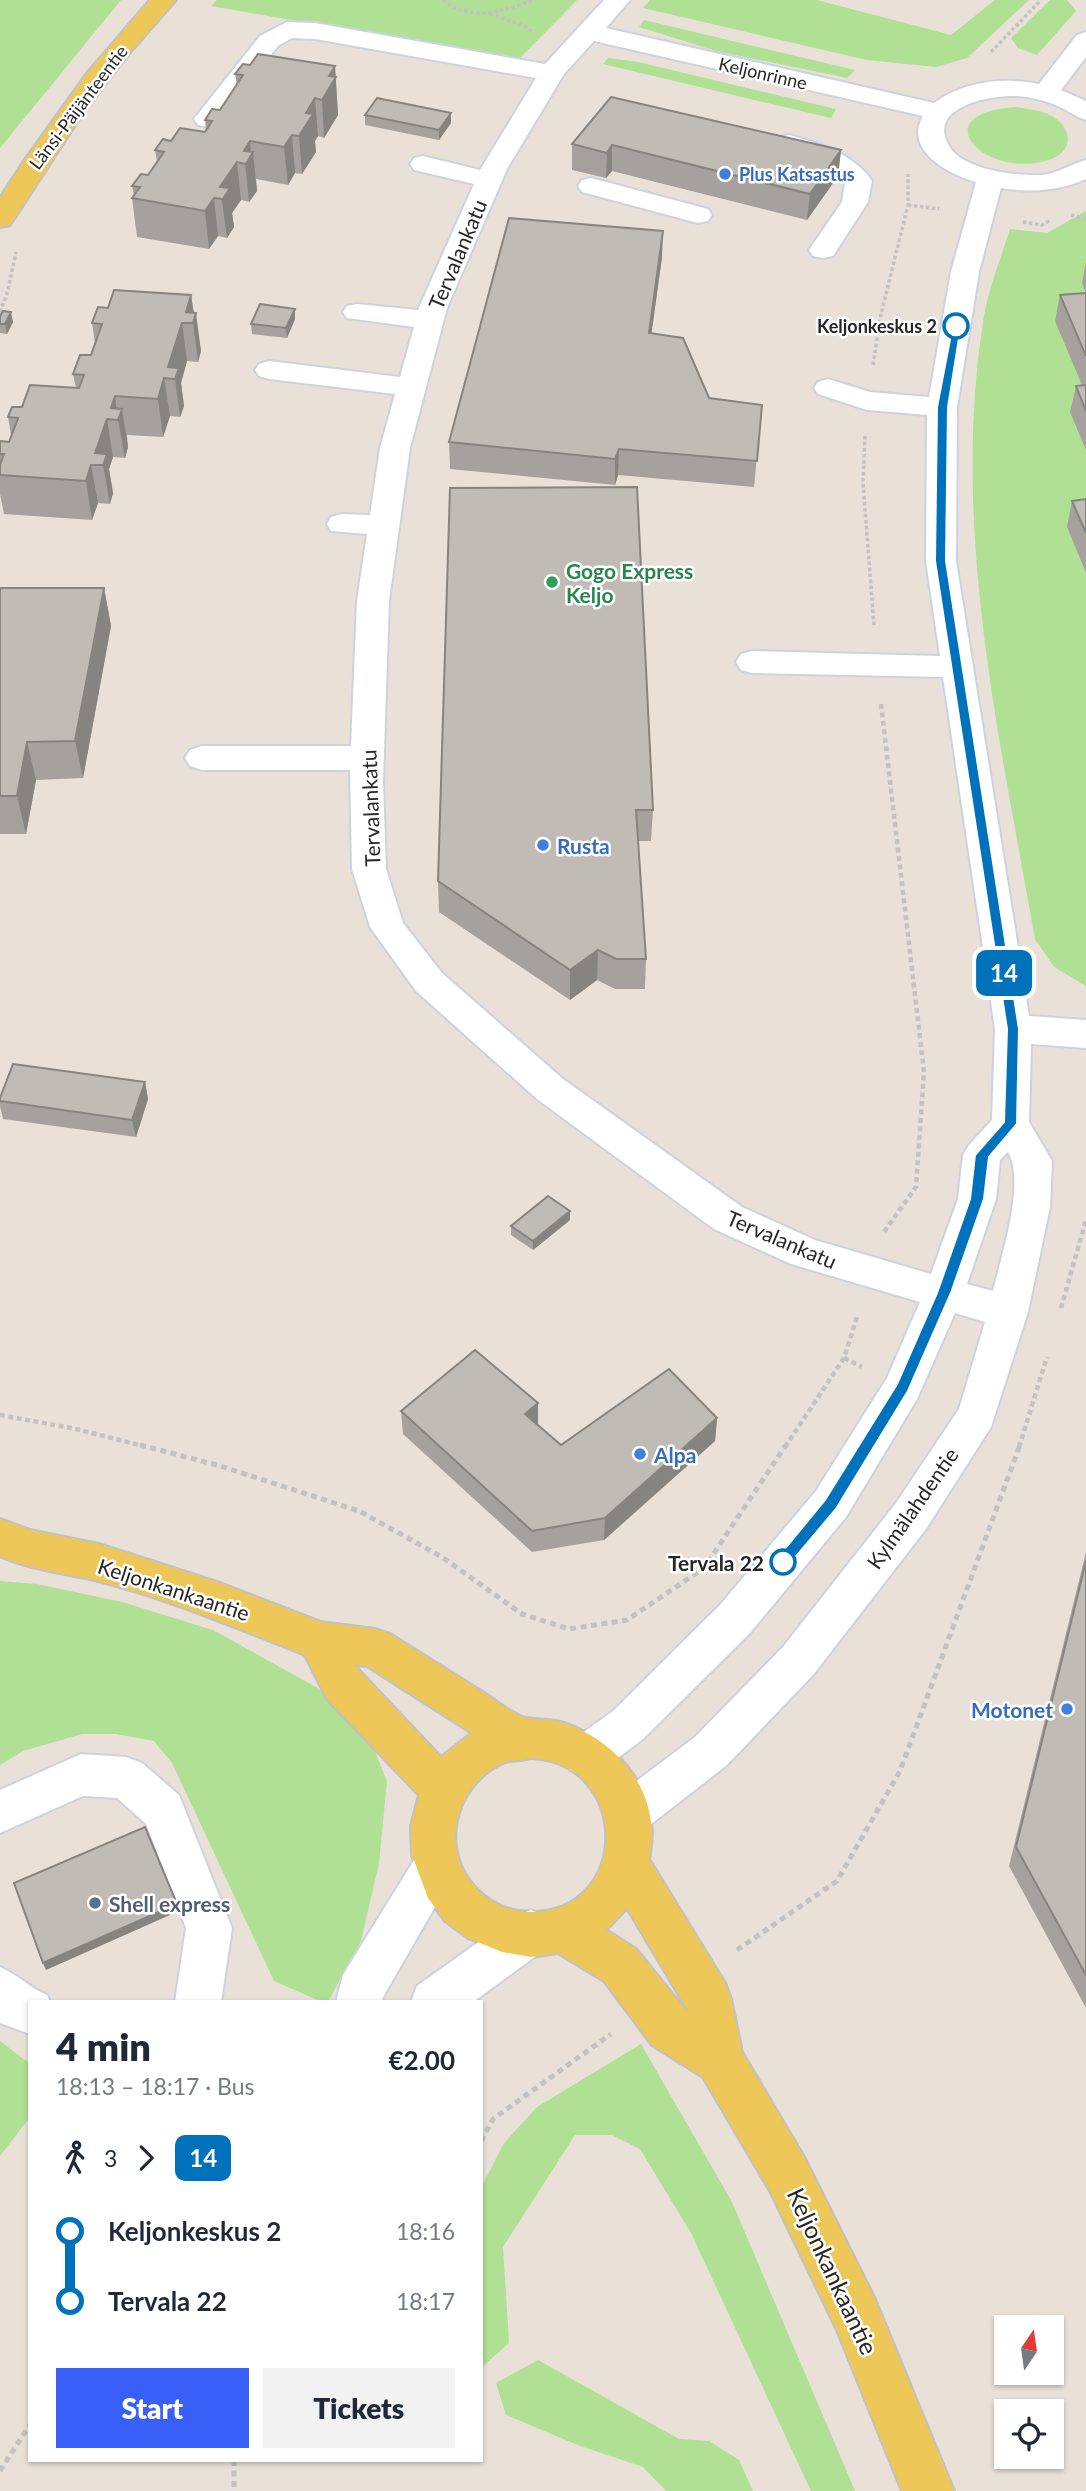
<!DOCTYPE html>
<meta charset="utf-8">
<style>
:root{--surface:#fff;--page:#f2f2f3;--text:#1f2937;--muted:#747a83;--accent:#385ff6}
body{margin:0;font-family:Lato,sans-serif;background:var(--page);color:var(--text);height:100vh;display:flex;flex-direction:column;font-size:26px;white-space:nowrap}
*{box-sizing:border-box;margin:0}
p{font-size:23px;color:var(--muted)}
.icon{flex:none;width:38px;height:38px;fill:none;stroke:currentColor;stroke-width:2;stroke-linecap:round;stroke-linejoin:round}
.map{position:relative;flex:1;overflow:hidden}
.drawer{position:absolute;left:28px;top:2000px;width:455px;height:462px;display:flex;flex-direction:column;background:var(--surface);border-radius:0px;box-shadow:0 2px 5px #0004}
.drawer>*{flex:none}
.badge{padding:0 14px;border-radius:10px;font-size:24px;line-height:46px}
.needle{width:46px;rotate:13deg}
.fabs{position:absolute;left:994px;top:2315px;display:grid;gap:14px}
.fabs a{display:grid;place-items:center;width:70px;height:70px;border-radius:0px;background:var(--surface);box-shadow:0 2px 5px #0004;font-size:35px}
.map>.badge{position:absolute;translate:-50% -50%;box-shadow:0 0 0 4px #fff}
.legs{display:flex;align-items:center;gap:10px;height:77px;padding:0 28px;font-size:23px}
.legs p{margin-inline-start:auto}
.summary{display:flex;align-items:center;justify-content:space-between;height:119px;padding:0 28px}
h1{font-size:38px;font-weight:800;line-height:52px}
.button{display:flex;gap:14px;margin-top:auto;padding:14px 28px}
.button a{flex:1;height:80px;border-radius:0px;background:var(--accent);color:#fff;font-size:28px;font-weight:800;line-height:80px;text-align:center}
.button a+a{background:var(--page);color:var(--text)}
ul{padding:0 28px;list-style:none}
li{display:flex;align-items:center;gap:24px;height:70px;font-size:26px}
li i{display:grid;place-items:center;width:10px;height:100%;margin:0 9px;background:currentColor}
li i::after{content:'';width:18px;height:18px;margin:-9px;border:5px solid;border-radius:50%;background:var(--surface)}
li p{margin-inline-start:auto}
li:first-child i{background:linear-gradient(#0000 50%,currentColor 0)}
li:last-child i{background:linear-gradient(currentColor 50%,#0000 0)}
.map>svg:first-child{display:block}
.green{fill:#afe094}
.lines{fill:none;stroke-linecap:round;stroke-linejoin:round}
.minor-casing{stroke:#cdd1e0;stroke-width:4}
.major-casing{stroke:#c2c2c2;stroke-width:4}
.path-far2{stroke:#c2c2c2;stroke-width:3.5;stroke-dasharray:3.5 2.5;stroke-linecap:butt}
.path-far1{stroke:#c2c2c2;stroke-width:4.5;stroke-dasharray:5 3.5;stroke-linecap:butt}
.path{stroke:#c2c2c2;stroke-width:5;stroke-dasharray:6 4.5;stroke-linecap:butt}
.minor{fill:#fff;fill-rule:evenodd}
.major{fill:#edc859;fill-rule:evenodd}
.wall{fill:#a6a19c}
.shaded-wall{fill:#87837f}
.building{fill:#c1bbb5;stroke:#87837f;stroke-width:2}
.line-1{fill:#0072bc;stroke:#fff;stroke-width:2}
.shop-dot{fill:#3f7fe0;stroke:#fff;stroke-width:2.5}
.stop-1-dot{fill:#fff;stroke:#0072bc;stroke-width:3.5}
.leisure-dot{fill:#2e9e5b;stroke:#fff;stroke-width:2.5}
.service-dot{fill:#5c6f8a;stroke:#fff;stroke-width:2.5}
.labels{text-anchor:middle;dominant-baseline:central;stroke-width:5;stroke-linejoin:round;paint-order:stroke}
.far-street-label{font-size:18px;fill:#262626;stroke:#fff}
.far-shop-label{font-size:18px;font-weight:bold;fill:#366cbe;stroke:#fff;text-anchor:start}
.far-stop-label{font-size:18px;font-weight:bold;fill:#262626;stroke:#fff;text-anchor:end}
.street-label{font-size:21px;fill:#262626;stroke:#fff}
.leisure-label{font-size:21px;font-weight:bold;fill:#27864d;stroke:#fff;text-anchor:start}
.shop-label{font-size:21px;font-weight:bold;fill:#366cbe;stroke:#fff;text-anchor:start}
.stop-label{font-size:21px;font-weight:bold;fill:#262626;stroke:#fff;text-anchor:end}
.service-label{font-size:21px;font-weight:bold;fill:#4e5e75;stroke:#fff;text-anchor:start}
.near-street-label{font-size:24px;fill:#262626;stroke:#fff}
</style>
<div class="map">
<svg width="1086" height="2491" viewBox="0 0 1086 2491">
<rect width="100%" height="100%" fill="#e9e1d8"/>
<g class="green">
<polygon points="0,0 121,0 0,148"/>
<polygon points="217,0 577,0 518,60 211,6"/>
<polygon points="650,0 817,0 951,35 995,0 1029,0 967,58 936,67 867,60 643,8"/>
<polygon points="1050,0 1067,0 1076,11 1037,55 1018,48 1011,38"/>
<polygon points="644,20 855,70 847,78 716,51 639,27"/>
<polygon points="608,58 638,62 836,109 831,118 603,64"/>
<path d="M1016,107C1027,109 1038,110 1048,114C1075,127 1075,154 1045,161C982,178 923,113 1016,107Z"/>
<path d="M1086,211V524L1067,527L1086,573V986L1054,967L1035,939C999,734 950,525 984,316C989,287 1001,258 1010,229L1047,233Z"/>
<polygon points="0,1581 37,1584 122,1602 213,1630 316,1687 364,1725 387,1781 379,1863 361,1941 328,2002 322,2002 274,1981 172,1763 154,1741 116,1734 82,1734 23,1751 0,1765"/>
<polygon points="0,2041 30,2064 30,2117 0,2156"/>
<polygon points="641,2044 732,2202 855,2491 811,2491 691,2233 640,2149 612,2135 575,2135 503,2247 509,2343 481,2368 481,2188 504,2143 537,2107"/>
<polygon points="538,2360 679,2439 709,2441 739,2460 753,2491 666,2491 643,2467 580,2446 506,2415 496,2383"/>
</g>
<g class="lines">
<g class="minor-casing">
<g id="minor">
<path d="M604,0H630L606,28L934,103C964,81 1003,77 1039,84L1077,35L1086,32V57L1061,90L1086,101V120C1077,117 1071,113 1062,108C1048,101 1032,97 1016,96C991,95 928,106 948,144C960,170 1016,176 1041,175C1058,174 1070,164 1086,160V179C1059,191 1030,193 1001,188L979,272L957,407L956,561L1029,1016L1086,1020V1048L1031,1044L1029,1122L1052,1161L1050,1207L1028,1312L991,1427L926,1529L813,1675L727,1765L646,1828L630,1834L614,1828L608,1813L614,1798L695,1737L783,1647L896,1503L959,1409L985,1322L955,1313L917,1399L846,1517L750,1633L643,1739L602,1770L586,1776L570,1770L564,1756L570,1742L613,1711L720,1605L816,1491L887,1378L920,1302L791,1264L714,1229L537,1099L416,991L370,927L352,869L350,770H202L190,766L185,758L190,750L202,746H351L357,601L367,534L331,531L327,524L331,517L342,514L370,515L380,448L395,394L269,379L259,376L255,370L259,364L269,361L400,377L414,327L347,318L343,312L347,306L357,304L418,310L474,184L414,170L410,164L414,158L423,156L480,170L536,78L315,39L292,38L278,46L216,125L207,127L198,125L194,119L260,36L287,22L315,23L545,64ZM594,41L923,116C903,150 949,175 976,182L951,272L929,397L870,392L828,379L818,382L814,388L818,394L867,410L927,415L926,561L940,656L752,651L741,654L736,662L741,670L752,673L943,677L995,1029L992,1120L969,1145L963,1155L958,1199L931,1274L815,1240L742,1207L563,1079L442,973L403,923L386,869L383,782L389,601L410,448L447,308L507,169L564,74ZM1008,1152C1026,1182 1001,1257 993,1291L967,1284L996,1199L1000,1160Z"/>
<path d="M789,135C819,143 854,154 872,181L868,202L833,256L823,258L813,256L809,250L842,202L845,183L817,163L780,149L776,143L780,137Z"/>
<polygon points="591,178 708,209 712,215 708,221 698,223 582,192 578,186 582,180"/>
<polygon points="81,1754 126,1757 142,1763 179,1795 232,1928 221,2002 175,2002 186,1928 146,1824 117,1798 83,1796 0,1833 0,1790"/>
<polygon points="435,1845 451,1852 458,1867 383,1997 382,2002 336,2002 343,1975 419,1852"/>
<polygon points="531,1910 547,1916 554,1932 547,1948 473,2002 411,2002 417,1986 515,1916"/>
<path d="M0,1967C19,1975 28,1987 47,1995L50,2002H30V2034L0,2023Z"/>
</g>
</g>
<g class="major-casing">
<g id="major">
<polygon points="150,0 176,0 127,56 85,110 10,225 0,227 0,198 24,161 88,72"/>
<path d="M0,1519L30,1530L99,1544L220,1583L321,1622L375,1629L390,1634C420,1653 451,1672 481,1691C494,1699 508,1711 522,1717C534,1721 550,1718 564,1723C621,1743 663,1795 649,1859L725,1983L731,1999L742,2052L804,2157L874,2297L954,2491H902L837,2330L770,2191L703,2077L652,2045L604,1981L558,1953L531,1957L502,1952L468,1938L445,1921L428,1898L412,1855L411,1826L419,1795L327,1699L305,1655C237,1628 169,1599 98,1581C65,1573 31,1570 0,1556ZM354,1665L367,1666L472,1733L441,1757ZM531,1758C631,1763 631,1910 533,1912C510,1912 492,1905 476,1888C439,1850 454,1787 501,1764C511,1758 521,1762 531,1758ZM627,1908L686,2007L687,2012L636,1949L606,1930Z"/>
</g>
</g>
<g class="path-far2">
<path d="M443,0C471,23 504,10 535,0"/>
<polyline points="490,14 525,26 533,33"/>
<polyline points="991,52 1041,0"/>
<polyline points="908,205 939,209"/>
<polyline points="1071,215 1086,219"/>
<polyline points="1023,222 1042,225 1051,220"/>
<polyline points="0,312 7,294 16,252"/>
<polyline points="873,365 881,314 908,205 908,174"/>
<polyline points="865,436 863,483 874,626"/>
</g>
<g class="path-far1">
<polyline points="881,704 924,1072 916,1187 884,1232"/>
<polyline points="1061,1308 1086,1220"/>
<polyline points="844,1358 862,1367"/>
<polyline points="0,1415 76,1429 147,1447"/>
<polyline points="785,1447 844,1358 858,1314"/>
<polyline points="1019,1447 1047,1357"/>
</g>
<g class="path">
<polyline points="140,1445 217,1465 359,1511 442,1557 522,1614 569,1629 627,1620 704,1568 786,1445"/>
<polyline points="737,1950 837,1881 900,1771 1020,1445"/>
<polyline points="481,2141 493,2119 611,2034"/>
<polyline points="234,2460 234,2491"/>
<polyline points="0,2471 30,2424"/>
</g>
<use href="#minor" class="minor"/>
<use href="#major" class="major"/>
</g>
<g class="wall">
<polygon points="250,65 335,66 338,115 324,138 318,136 315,141 316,152 302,174 295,173 288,185 256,179 257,191 249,202 241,200 232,213 234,227 227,238 218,236 209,249 137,237 132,198 134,196 132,186 148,175 157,162 155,150 171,141 205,132 206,131 205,120 220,110 237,85 235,74"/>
<polygon points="365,115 451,123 439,140 365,125"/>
<polygon points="572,144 841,150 838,176 807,220 612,171 606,178 572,170"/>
<polygon points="662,257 651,334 709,398 762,405 754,487 618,475 615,485 450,469 449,442"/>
<polygon points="1086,262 1086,450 1070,412 1076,386 1082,385 1055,321 1060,295 1086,293 1082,283"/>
<polygon points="191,295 201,351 198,362 187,361 181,383 184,406 180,417 170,416 163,437 127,435 128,447 125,458 113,457 109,469 113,493 110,504 98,503 92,520 4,514 0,494 0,441 9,442 11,435 8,417 22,407 76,388 73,374 91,355 95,343 92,323 108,308"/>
<polygon points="295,309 295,319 287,338 252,334 251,324"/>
<polygon points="0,316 13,322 7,334 0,333"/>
<polygon points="450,488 653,810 651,841 638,841 646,959 645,989 615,989 597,980 570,1000 439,912 438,881"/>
<polygon points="1086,499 1086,573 1067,527 1072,501"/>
<polygon points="0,588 104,588 111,626 83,778 36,780 26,834 0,834"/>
<polygon points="145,1082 148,1099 136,1137 3,1119 0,1106 0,1098"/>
<polygon points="570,1220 533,1250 511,1235 511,1226"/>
<polygon points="401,1411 538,1426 561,1445 717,1418 715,1441 604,1540 532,1552 403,1434"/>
<polygon points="1086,1552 1086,2008 1009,1866"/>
</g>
<g class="shaded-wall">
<polygon points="335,66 338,115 324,138 322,100 329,76"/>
<polygon points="315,98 318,136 315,141 316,152 302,174 299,136 306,113"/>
<polygon points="451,113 451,123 439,140 439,130"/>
<polygon points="292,135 295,173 288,185 284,147"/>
<polygon points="250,141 251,155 253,152 257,191 249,202 244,151"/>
<polygon points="612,145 612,171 606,178 607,153"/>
<polygon points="841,150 838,176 807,220 810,194"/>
<polygon points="237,162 241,200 232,213 234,227 227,238 220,187"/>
<polygon points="214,198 218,236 209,249 205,211"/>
<polygon points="663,231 662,257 648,359 649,333"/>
<polygon points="191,295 194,318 196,313 201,351 198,362 193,323 186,312"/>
<polygon points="295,309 295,319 287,338 286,328"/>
<polygon points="11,312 13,322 7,334 5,324"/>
<polygon points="182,323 187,361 181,383 184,406 180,417 175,379 168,367"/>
<polygon points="164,378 170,416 163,437 158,399"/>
<polygon points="115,396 118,420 111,408"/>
<polygon points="122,409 128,447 125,458 118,420"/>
<polygon points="107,419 113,457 109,469 113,493 110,504 103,465 95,453"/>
<polygon points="619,449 618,475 615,485 615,459"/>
<polygon points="91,465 98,503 92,520 86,481"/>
<polygon points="104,588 111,626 83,778 75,741"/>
<polygon points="27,742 36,780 26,834 17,796"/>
<polygon points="598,950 597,980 570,1000 570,970"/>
<polygon points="145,1082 148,1099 136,1137 132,1120"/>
<polygon points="570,1211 570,1220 533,1250 533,1241"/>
<polygon points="538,1403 538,1425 525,1414"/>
<polygon points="717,1418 715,1441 604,1540 605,1518"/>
<polygon points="177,1904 179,1911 46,1970 43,1963"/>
</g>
<g class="building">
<polygon points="258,54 335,66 329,76 336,77 322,100 315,98 306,113 313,114 299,136 292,135 284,147 250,141 244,151 253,152 246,164 237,162 220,187 230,188 223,199 214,198 205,211 132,198 140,187 132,186 141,174 148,175 164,152 155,150 163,139 171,141 180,128 205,132 212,121 205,120 212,109 220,110 243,75 235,74 243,64 250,65"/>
<polygon points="611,97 841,150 810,194 612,145 607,153 572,144"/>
<polygon points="377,98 451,113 439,130 365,115"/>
<polygon points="509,218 663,231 649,333 683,338 709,398 762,405 757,461 619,449 615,459 449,442"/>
<polygon points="114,290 191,295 186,312 196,313 193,323 182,323 168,367 179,368 175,379 164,378 158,399 115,396 111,408 122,409 118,420 107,419 95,453 107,454 103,465 91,465 86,481 0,475 0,465 4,454 0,454 0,441 9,442 18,418 8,417 12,407 22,407 30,385 79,388 84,375 73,374 80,355 91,355 102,324 92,323 98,307 108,308"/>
<polygon points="1086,293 1086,356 1060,295"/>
<polygon points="260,304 295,309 286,328 251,324"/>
<polygon points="3,311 11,312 5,324 0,324 0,316"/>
<polygon points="1086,385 1086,411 1076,386"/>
<polygon points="637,487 653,810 636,810 646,959 616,959 598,950 570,970 438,881 450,488"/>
<polygon points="1086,499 1086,533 1072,501"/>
<polygon points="0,588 104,588 75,741 27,742 17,796 0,796"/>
<polygon points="13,1064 145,1082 132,1120 0,1101 0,1098"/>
<polygon points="548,1196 570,1211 533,1241 511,1226"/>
<polygon points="475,1350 538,1403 525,1414 561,1445 669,1369 717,1418 605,1518 532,1531 401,1411"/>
<polygon points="1086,1561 1086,1975 1016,1847"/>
<polygon points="145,1827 177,1904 43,1963 14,1883"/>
</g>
<polygon class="line-1" points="953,324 961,326 948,407 946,561 1019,1029 1017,1124 989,1157 984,1199 951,1293 908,1391 836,1509 788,1566 783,1568 776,1562 778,1557 825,1500 897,1384 937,1293 970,1199 975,1155 1004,1122 1007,1029 935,561 937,407"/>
<g class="shop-dot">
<circle cx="725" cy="174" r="7"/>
<circle cx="543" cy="845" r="7"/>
<circle cx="640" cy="1454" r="7"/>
<circle cx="1067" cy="1709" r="7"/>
</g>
<g class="stop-1-dot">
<circle cx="956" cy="326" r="12"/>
<circle cx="783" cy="1562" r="12"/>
</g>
<circle class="leisure-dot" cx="552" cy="582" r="7"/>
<circle class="service-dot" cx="95" cy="1903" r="7"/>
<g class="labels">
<g class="far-street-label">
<text transform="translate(763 73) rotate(13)">Keljonrinne</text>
<text transform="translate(78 107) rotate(-53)">Länsi-Päijänteentie</text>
</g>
<g class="far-shop-label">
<text x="739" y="174">Plus Katsastus</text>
</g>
<g class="far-stop-label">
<text x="937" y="326">Keljonkeskus 2</text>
</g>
<g class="street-label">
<text transform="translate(457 254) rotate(-67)">Tervalankatu</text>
<text transform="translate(370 808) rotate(-92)">Tervalankatu</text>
<text transform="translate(782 1239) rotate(23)">Tervalankatu</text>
<text transform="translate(912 1508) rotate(-55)">Kylmälahdentie</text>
<text transform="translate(174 1589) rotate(18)">Keljonkankaantie</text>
</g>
<g class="leisure-label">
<text x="566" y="570">Gogo Express<tspan x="566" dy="24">Keljo</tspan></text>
</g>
<g class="shop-label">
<text x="557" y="845">Rusta</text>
<text x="654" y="1454">Alpa</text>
<text x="1053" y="1709" text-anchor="end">Motonet</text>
</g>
<g class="stop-label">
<text x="764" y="1562">Tervala 22</text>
</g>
<g class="service-label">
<text x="109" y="1903">Shell express</text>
</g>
<g class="near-street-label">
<text transform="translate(833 2271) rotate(65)">Keljonkankaantie</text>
</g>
</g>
</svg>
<div class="fabs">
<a><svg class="needle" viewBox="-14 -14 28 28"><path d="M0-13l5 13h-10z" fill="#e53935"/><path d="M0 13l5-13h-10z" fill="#747a83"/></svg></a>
<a><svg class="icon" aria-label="locate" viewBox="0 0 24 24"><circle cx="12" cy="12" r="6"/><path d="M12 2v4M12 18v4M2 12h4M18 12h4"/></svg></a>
</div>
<b class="badge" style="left:1004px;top:973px;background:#0072bc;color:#fff">14</b>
<section class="drawer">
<div class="summary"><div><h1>4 min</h1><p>18:13 – 18:17 · Bus</p></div><b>€2.00</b></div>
<div class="legs"><svg class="icon" aria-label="walk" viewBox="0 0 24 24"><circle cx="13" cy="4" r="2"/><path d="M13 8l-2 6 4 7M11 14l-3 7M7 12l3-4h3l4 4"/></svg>3<svg class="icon" aria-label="forward" viewBox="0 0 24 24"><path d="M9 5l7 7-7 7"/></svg><b class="badge" style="background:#0072bc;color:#fff">14</b></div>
<ul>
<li><i style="color:#0072bc"></i><b>Keljonkeskus 2</b><p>18:16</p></li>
<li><i style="color:#0072bc"></i><b>Tervala 22</b><p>18:17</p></li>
</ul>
<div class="button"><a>Start</a><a>Tickets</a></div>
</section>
</div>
